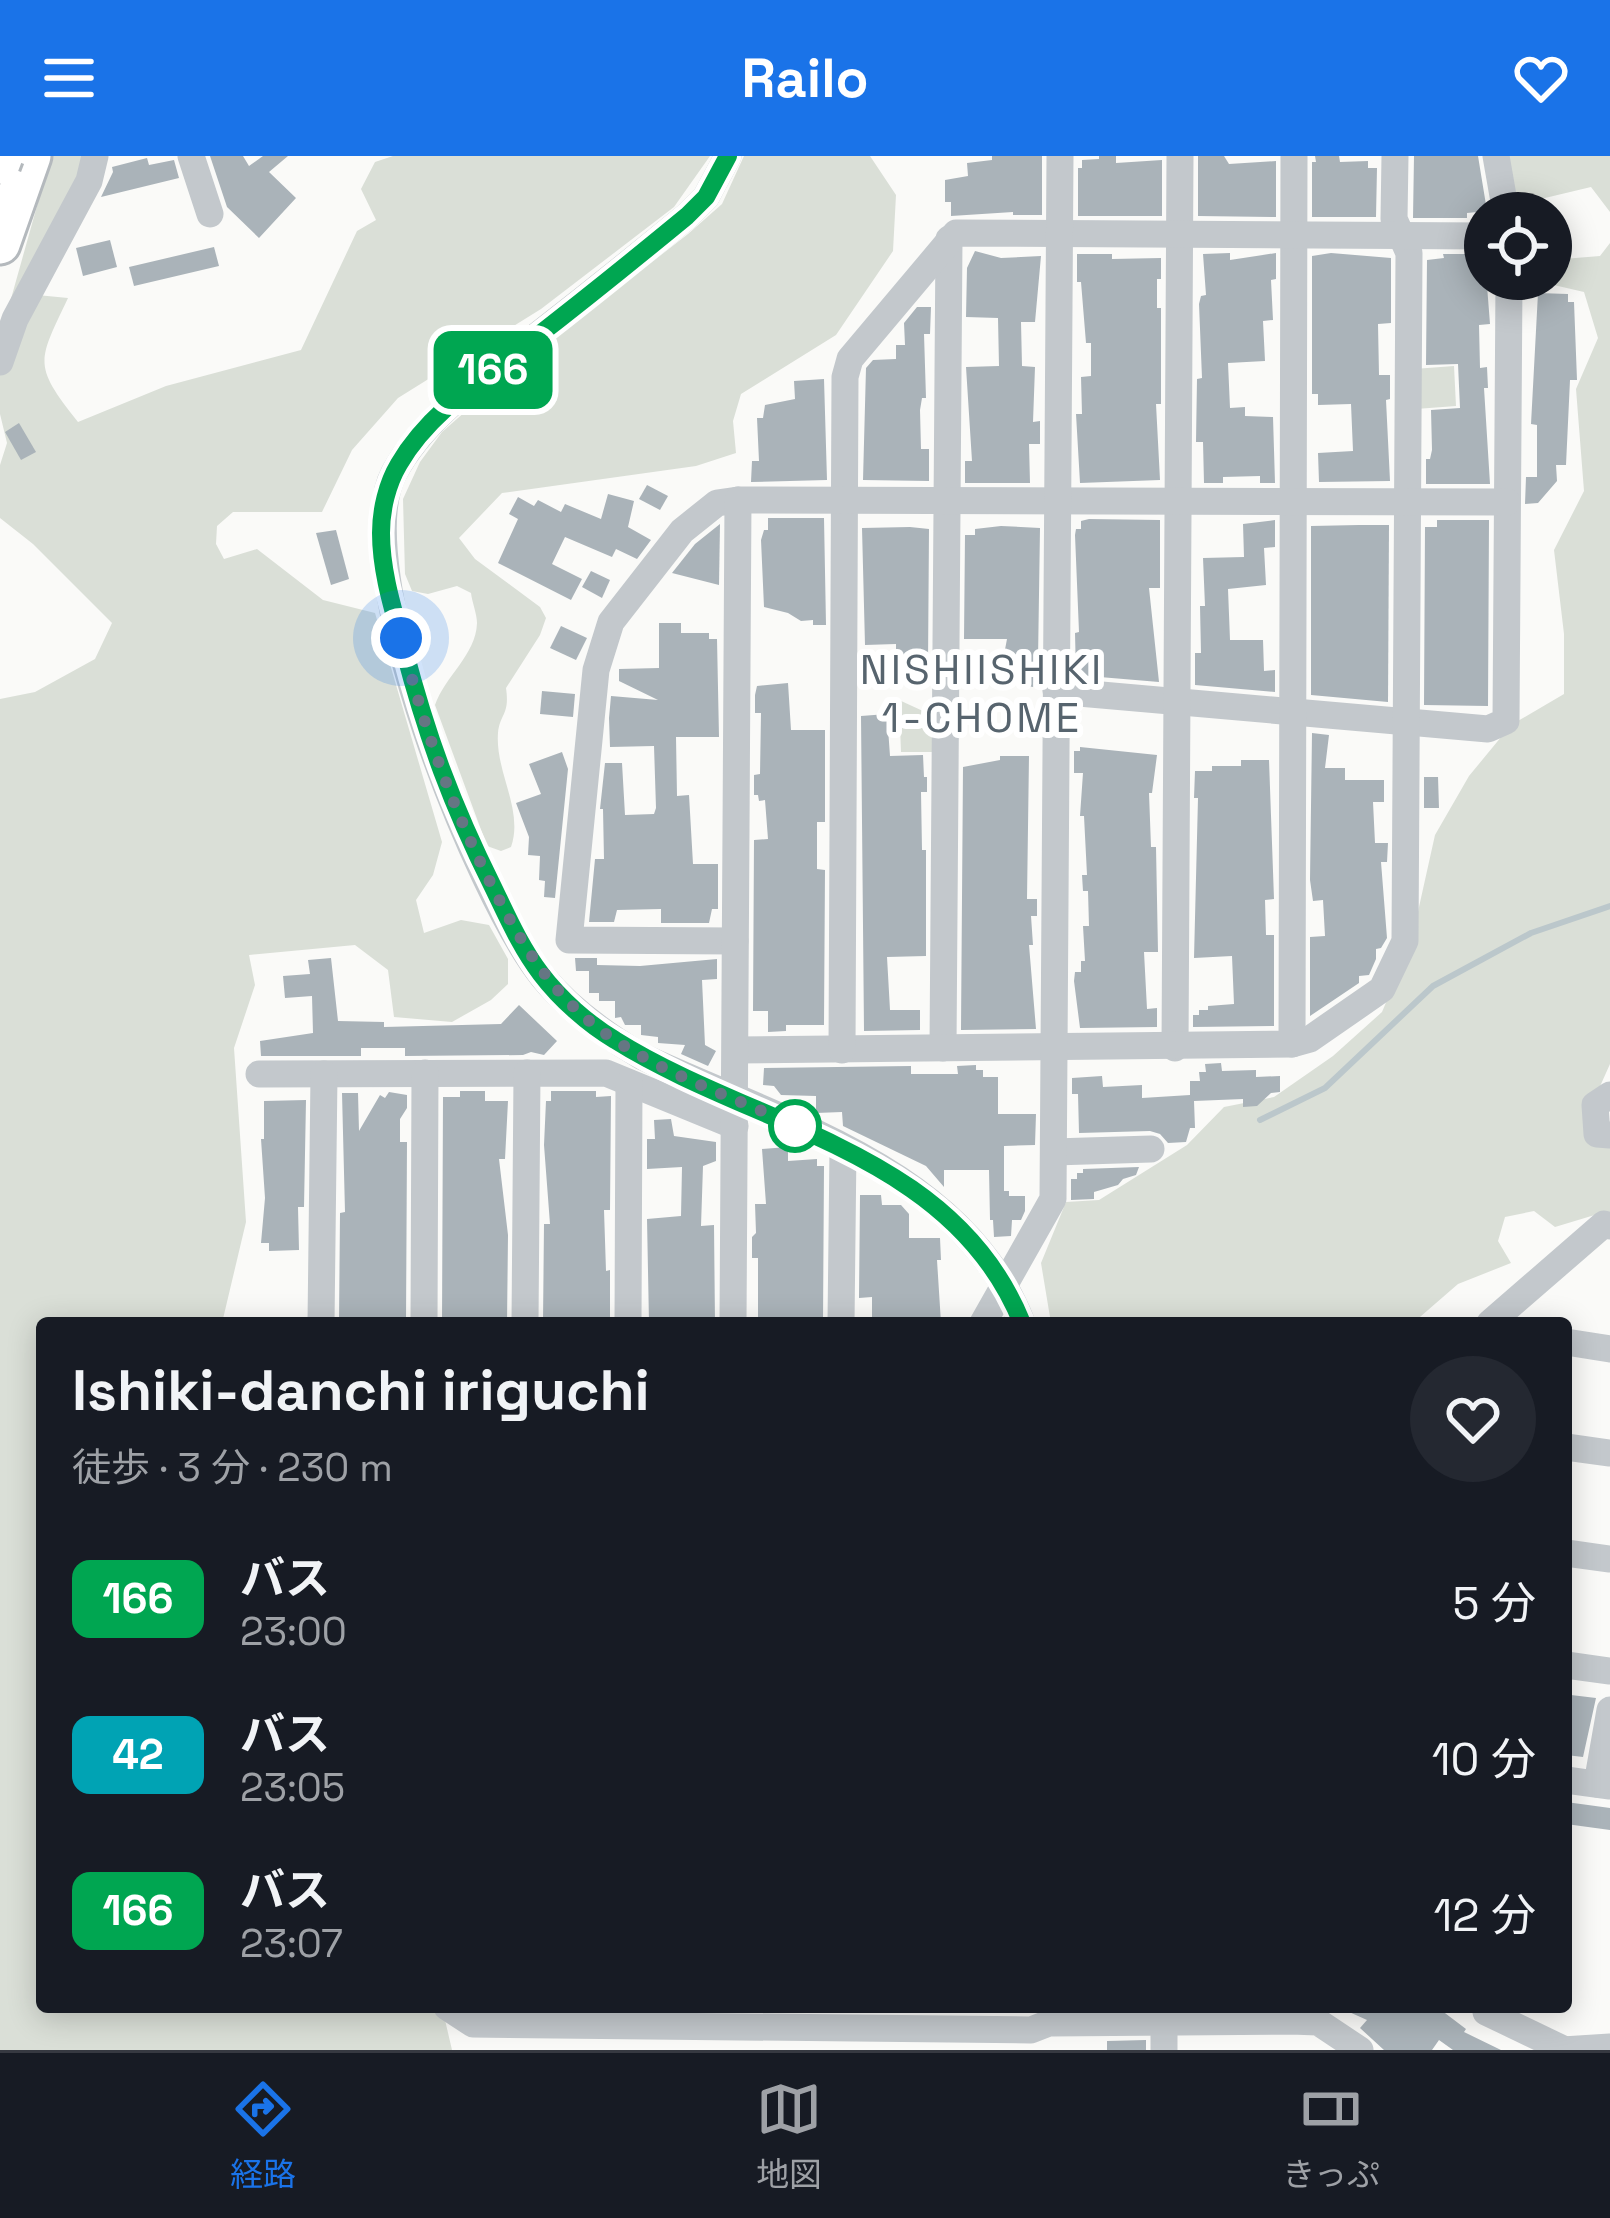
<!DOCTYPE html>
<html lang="ja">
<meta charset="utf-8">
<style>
:root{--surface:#171b24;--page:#242831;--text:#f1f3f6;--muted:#9ea1a6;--line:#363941;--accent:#1a73e8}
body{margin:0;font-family:"Space Grotesk","Noto Sans JP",sans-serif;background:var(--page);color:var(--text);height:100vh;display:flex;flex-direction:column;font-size:45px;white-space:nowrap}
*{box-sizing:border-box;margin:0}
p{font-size:39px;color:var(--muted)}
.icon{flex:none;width:66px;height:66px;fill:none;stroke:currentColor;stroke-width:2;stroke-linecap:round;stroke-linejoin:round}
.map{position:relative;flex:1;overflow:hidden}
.side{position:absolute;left:36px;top:1161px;width:1536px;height:696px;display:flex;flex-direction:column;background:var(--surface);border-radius:12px;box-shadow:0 6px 30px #0003}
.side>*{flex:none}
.badge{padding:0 24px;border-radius:18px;font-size:42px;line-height:78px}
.buttons{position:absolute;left:1464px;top:36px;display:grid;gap:24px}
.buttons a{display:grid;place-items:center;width:108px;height:108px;border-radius:50%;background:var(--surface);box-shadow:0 6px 30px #0003;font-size:60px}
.you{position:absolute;width:60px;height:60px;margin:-30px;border:9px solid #fff;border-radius:50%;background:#1a73e8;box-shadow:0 0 0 18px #1a73e833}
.map>.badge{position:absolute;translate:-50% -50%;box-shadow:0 0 0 6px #fff}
.round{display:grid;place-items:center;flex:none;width:126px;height:126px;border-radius:63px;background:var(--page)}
.summary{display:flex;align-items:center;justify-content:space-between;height:204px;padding:0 36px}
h1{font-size:57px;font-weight:800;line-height:90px}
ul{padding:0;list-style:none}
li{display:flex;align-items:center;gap:36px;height:156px;padding:0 36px}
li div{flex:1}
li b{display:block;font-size:45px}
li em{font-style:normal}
li .badge{min-width:132px;font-weight:700;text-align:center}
header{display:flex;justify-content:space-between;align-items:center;height:156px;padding:0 36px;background:var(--accent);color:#fff;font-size:54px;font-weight:800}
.dock{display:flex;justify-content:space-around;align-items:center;height:168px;border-top:3px solid var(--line);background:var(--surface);font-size:33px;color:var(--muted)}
.dock a{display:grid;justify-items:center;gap:6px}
.dock .current{color:var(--accent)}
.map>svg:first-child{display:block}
.green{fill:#dadfd7}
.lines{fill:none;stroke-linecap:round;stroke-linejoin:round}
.stream{stroke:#bbc7cb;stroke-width:6}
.building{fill:#aab3b9}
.highway-casing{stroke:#b4b9bd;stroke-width:45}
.minor{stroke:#c3c8cc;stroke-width:27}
.highway{stroke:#fff;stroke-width:39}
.highway-bridge-casing{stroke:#b4b9bd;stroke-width:45;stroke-linecap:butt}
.highway-bridge{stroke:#fff;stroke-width:39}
.line-casing{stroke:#fff;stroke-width:27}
.line{stroke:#00a651;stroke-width:18}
.walk{stroke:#657683;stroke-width:12;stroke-dasharray:0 21.6}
.stop-dot{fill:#fff;stroke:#00a651;stroke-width:6}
.labels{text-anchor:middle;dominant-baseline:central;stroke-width:12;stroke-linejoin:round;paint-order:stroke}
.neighbourhood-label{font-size:42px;letter-spacing:3px;fill:#57646e;stroke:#fff}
</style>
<header><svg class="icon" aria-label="menu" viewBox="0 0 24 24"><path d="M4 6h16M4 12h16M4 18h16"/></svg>Railo<svg class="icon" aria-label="heart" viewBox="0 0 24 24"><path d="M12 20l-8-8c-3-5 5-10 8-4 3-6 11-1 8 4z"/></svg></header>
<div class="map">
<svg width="1610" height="1894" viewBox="0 0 1610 1894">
<rect width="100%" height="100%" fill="#fafaf8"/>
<g class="green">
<path d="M51,0H96L37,139L68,142C38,206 32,208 78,266L166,230L301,194L357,75L376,64L361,33L375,6L393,0H710L674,51L541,153L398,242L352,294L322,356H233L217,370L216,388L224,403L257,393L323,444L375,457L442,686L433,719L416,744L424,777L461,764L489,769L508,803V828L491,844L452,866L394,861L388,814L355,789L249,799L255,829L234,892L246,1066L222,1167H42V1851H442L452,1894H0V543L35,536L95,503L112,467L33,388L0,362V309L7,287L0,258V182Z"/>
<path d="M744,0H870L896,39L893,95L836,179L741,238L733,265L736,297L696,310L502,337L459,382L475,403L540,451L546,462L540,479L506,532C510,559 500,557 498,577C495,616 524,654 511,691L501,695L487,690L435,549C445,520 476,499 477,467C477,458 472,446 471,437L457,430L428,438L412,435L405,418L403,343L420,306L442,276L514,213L688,78L722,48Z"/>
<polygon points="1504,0 1610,0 1610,56 1591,31 1516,49"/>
<polygon points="1610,87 1610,908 1589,955 1610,990 1610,1060 1598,1058 1555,1071 1534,1055 1505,1061 1498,1085 1511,1107 1458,1128 1413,1167 1051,1167 1041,1107 1066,1046 1099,1044 1187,989 1224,951 1274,941 1333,900 1382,856 1411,787 1435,679 1469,620 1511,569 1564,538 1564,478 1554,394 1584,335 1576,233 1598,182 1584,136 1545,127 1543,123 1551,123 1551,104 1600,100"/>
<polygon points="1454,210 1456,250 1416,253 1414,213"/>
<polygon points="899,544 936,561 938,596 901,596"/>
</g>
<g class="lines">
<polyline class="stream" points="1260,964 1325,932 1433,830 1531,777 1610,750"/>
</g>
<g class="building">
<polygon points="210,0 243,0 249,10 263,0 288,0 269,16 296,42 259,82 227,51"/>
<polygon points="992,0 1042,0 1042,59 1013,59 1013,56 951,60 951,46 945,46 945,24 968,20 967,7 992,4"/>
<polygon points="1099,0 1116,0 1116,7 1162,4 1162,60 1078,60 1078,12 1082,12 1082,4 1099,3"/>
<polygon points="1198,0 1224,0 1229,8 1276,5 1276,61 1198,60"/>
<polygon points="1315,0 1339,0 1340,6 1368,5 1368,12 1377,12 1376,61 1312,61 1312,6 1316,6"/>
<polygon points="1414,0 1478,0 1487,55 1467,57 1467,62 1413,62"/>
<polygon points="147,2 149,9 174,4 179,22 101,41 113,16 112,11"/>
<polygon points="110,84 117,111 83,120 76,92"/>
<polygon points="214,91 219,110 134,130 129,111"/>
<polygon points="975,95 1001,102 1041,100 1035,166 1021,166 1022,210 1035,211 1033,266 1040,265 1040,288 1029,288 1030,327 965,327 965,305 972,305 966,211 999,210 998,162 966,161 967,112"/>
<polygon points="1230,97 1230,104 1276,97 1276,123 1271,124 1273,164 1263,165 1265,205 1228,207 1230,252 1245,251 1245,260 1273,261 1275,327 1260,327 1260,320 1223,321 1223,327 1204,327 1203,286 1196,286 1197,223 1202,222 1199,148 1201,140 1206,139 1203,98"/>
<polygon points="1331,97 1391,102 1391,167 1378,168 1379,219 1390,219 1390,243 1386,244 1390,325 1319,326 1318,297 1353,295 1351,248 1318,249 1318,238 1312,238 1312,100"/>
<polygon points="1077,98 1112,98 1112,103 1161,102 1161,123 1157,123 1157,152 1161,152 1161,248 1156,248 1160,324 1080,327 1076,258 1082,258 1081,221 1091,220 1091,187 1086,187 1081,126 1077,126"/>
<polygon points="1443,98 1477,98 1477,105 1485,104 1490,168 1479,169 1480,212 1487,211 1488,232 1484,232 1490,328 1426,328 1426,303 1430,303 1432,294 1431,254 1460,252 1458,208 1426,209 1427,104 1444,102"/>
<polygon points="1538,137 1568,138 1568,146 1574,146 1577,224 1570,224 1566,309 1556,309 1557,325 1538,347 1525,348 1526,321 1537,321 1537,269 1531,268"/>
<polygon points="917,151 931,151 930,178 924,178 926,242 922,242 920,254 921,293 929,293 929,325 863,324 866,212 873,204 896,203 896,189 905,189 904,167"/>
<polygon points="824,223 827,324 751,326 752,305 759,305 757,262 763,262 765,249 795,243 794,225"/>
<polygon points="19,267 36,296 21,304 5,276"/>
<polygon points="647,329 668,340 660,354 639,343"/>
<polygon points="608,338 634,345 628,371 651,384 637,403 616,393 612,401 565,381 552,408 582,423 571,444 498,407 518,363 509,358 518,341 534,350 538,344 561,356 565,348 601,363"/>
<polygon points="768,362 824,362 826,469 813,469 813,464 801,465 788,457 764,451 761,384 764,374 768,374"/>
<polygon points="1089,363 1160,364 1160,432 1149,432 1159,526 1076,519 1075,477 1079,476 1075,379 1076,373 1081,373 1081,365"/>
<polygon points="1275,364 1275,391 1264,392 1266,429 1228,433 1230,484 1263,484 1264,515 1275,514 1275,536 1195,529 1195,497 1201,497 1200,450 1205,450 1203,402 1244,401 1243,368"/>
<polygon points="1437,364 1489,364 1488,550 1424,549 1425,371 1437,371"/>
<polygon points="720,368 719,429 672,417 695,388"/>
<polygon points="1359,369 1389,369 1388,546 1311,539 1311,370"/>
<polygon points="1001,370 1040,372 1038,504 1033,531 999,525 1007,483 964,483 965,379 975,379 975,373"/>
<polygon points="910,371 929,373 928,508 896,500 896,488 865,489 862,372"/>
<polygon points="336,374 349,423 331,429 316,377"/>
<polygon points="591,415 610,424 602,442 582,431"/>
<polygon points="659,467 681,467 681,477 709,477 709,483 717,483 719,581 676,581 677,640 689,639 693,708 718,708 718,753 712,753 709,767 661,767 661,753 617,754 614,766 589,766 595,703 604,703 603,653 600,653 605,607 622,607 625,659 654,658 656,652 654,590 610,591 609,562 611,540 658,544 619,525 619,513 659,512"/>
<polygon points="561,470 587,482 576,504 550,492"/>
<polygon points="788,527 791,574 825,574 825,666 817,666 817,713 825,714 824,869 786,869 786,875 768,876 768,855 753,855 754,684 768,683 765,644 759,645 758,639 754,639 754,619 760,618 761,557 755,557 755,539 757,530"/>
<polygon points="542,535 575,538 573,561 540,558"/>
<polygon points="887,558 890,600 923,599 924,621 927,621 927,636 921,636 922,694 926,694 926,800 887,801 890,854 920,854 920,874 864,875 861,560"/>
<polygon points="1312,577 1329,579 1325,612 1345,612 1345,624 1384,624 1384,646 1373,646 1375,687 1388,687 1387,706 1381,706 1387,782 1381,792 1376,793 1376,803 1369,819 1359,820 1359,827 1310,860 1310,781 1325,780 1323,744 1313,745 1310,724"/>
<polygon points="1080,591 1157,599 1152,637 1149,637 1151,691 1156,691 1158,796 1144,796 1147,853 1157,852 1157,871 1080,872 1074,825 1075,816 1081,816 1081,805 1085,805 1083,770 1089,770 1088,735 1083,735 1082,719 1087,719 1084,660 1080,660 1083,617 1074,617 1074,595 1080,595"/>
<polygon points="562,596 568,613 555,742 544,741 545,725 539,724 540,700 528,699 529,681 516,647 541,638 529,608"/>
<polygon points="1000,600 1029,600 1027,743 1037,743 1037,760 1031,760 1033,789 1029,789 1036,873 961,874 963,611 1000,604"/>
<polygon points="1241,604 1269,604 1274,743 1265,744 1266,779 1274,779 1274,870 1193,871 1193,859 1199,859 1199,854 1208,854 1208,850 1234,848 1232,800 1194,802 1198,642 1194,642 1195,615 1212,615 1212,610 1241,610"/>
<polygon points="1424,621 1438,621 1439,652 1424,652"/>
<polygon points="331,802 338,865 384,866 384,871 501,868 519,849 557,885 544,899 531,896 523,899 405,900 405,892 361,892 361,900 261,900 260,885 313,877 312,840 285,842 283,820 310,818 308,804"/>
<polygon points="575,802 597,802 597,809 640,810 717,803 717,823 702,824 705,889 716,895 708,910 681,898 685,889 658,887 658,881 641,879 641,869 625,869 621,861 615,862 615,845 599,845 599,837 589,837 589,815 576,815"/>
<polygon points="1221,907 1222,915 1256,914 1256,921 1280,920 1280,936 1271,937 1257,950 1243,951 1243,943 1194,945 1195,972 1190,972 1186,986 1168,987 1160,978 1150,975 1079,977 1078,938 1072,938 1072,922 1102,920 1103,931 1142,929 1142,942 1190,939 1190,925 1200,925 1199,916 1206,916 1205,908"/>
<polygon points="976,909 976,914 983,914 983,921 998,921 998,958 1036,958 1035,989 1004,990 1004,1035 1009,1035 1009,1040 1025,1040 1025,1055 1021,1064 1012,1064 1011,1080 994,1081 993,1064 990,1064 989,1014 944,1014 944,1031 926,1010 843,970 842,956 816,957 816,940 781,939 774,930 763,929 764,912 911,910 911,918 958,918 957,910"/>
<polygon points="460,935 485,935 485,945 508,945 505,1003 499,1003 508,1079 507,1167 442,1167 443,941 460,941"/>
<polygon points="551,935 596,935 596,941 611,940 610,1054 604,1054 606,1115 610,1114 610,1167 543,1167 544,1068 550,1068 544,989 546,945 551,945"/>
<polygon points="389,936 407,939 407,952 400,963 400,986 407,986 406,1167 339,1167 340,1057 345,1056 342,937 358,937 359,975 380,939 385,942"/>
<polygon points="306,944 304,1051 298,1051 299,1094 269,1095 269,1087 261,1087 265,1042 261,983 264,983 264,945"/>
<polygon points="671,963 674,980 716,986 716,1005 703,1010 701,1070 714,1069 715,1167 649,1167 647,1063 681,1060 682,1011 647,1013 647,983 655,983 654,964"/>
<polygon points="788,991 788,1005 817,1003 817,1010 824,1010 823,1167 758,1167 758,1102 752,1102 752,1081 756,1077 755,1048 766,1048 762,993"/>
<polygon points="1139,1011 1136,1019 1123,1023 1118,1029 1094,1036 1094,1043 1071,1044 1071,1023 1077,1023 1077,1017 1083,1017 1083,1013"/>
<polygon points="860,1039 881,1039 882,1049 901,1049 909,1058 909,1082 940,1082 941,1104 937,1104 941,1167 872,1167 872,1141 859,1142"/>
<polygon points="1571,1539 1596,1542 1583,1601 1566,1599 1566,1546 1570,1547"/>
<polygon points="1566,1646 1610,1652 1610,1674 1566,1668"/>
<polygon points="1338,1851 1437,1851 1466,1873 1464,1876 1501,1894 1453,1894 1439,1884 1432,1894 1384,1894 1360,1872 1367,1864"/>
<polygon points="1146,1884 1146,1894 1107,1894 1107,1885"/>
</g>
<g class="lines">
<g class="highway-casing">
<polyline id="highway" points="0,88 31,0"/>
</g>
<g class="minor">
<polyline points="191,0 210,58"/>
<path d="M728,0L706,41L687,60C638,100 588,140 538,179C486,220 426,258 394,317C345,410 478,740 542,820C569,853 604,878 641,900C777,964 962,1012 1022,1167"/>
<polyline points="1496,0 1506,57"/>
<polyline points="0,206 15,163 89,25 95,0"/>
<polyline points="1056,535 1488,573 1506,565 1509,123"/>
<polyline points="735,785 569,784 596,514 611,466 682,375 717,347 738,344"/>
<polyline points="1292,888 1294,0"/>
<polyline points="943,892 949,83"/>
<polyline points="1175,892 1180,0"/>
<polyline points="736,894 1292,888 1310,883 1382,833 1405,785 1409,97 1394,63 1395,0"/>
<polyline points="842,894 845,221 850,203 956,77 1485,80"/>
<polyline points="259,918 606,917 735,970"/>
<polyline points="1610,939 1595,949 1597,978 1610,979"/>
<polyline points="1054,996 1151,993"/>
<polyline points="321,1167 324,918"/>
<polyline points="424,1167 425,917"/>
<polyline points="525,1167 527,917"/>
<polyline points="628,1167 629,927"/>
<polyline points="733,1167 738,344 1507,346"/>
<polyline points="841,1167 843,992"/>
<polyline points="983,1167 1053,1043 1060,0"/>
<polyline points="1490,1167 1604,1068 1610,1070"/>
<polyline points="1566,1186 1610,1193"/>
<polyline points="1566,1291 1610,1297"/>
<polyline points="1566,1397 1610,1403"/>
<polyline points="1566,1509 1610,1515"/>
<polyline points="1566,1624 1610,1630"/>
<polyline points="1597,1628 1610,1554"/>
<polyline points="447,1851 473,1868 1031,1874 1049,1867 1291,1865 1318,1866 1360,1894"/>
<polyline points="1164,1851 1164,1894"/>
<polyline points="1486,1856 1563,1893"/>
<polyline points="1563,1894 1610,1891"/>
</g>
<use href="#highway" class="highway"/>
<g class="highway-bridge-casing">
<polyline id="highway-bridge" points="0,8 3,0"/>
</g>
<use href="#highway-bridge" class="highway-bridge"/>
</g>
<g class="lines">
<g class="line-casing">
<path id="line" d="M728,0L706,41L687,60C636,102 584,144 531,185C485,221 429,256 399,308C387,328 381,354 381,377C381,417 394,456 404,493C427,581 452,649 493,731C507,760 521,792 541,818C560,843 588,868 615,884C755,972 953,995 1022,1167"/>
</g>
<use href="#line" class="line"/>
<path class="walk" d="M401,482C424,571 448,641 489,724C521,787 552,842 612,882C668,920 734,941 795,970"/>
</g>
<circle class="stop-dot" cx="795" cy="970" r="24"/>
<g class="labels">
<g class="neighbourhood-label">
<text x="982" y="513">NISHIISHIKI<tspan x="982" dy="48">1-CHOME</tspan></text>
</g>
</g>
</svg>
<div class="buttons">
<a><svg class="icon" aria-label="locate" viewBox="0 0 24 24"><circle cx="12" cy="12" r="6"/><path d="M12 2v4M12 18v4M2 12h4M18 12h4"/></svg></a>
</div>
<div class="you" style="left:401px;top:482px"></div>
<b class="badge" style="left:493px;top:214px;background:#00a651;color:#fff">166</b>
<section class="side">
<div class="summary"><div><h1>Ishiki-danchi iriguchi</h1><p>徒歩 · 3 分 · 230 m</p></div><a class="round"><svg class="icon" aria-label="heart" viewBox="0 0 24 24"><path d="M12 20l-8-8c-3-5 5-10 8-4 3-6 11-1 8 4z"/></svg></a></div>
<ul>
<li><span class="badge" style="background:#00a651;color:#fff">166</span><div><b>バス</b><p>23:00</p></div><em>5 分</em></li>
<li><span class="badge" style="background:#00a3b4;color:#fff">42</span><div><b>バス</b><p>23:05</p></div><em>10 分</em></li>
<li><span class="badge" style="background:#00a651;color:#fff">166</span><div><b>バス</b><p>23:07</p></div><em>12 分</em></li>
</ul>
</section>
</div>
<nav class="dock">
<a class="current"><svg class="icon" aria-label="directions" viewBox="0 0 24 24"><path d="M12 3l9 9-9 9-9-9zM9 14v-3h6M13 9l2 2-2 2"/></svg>経路</a>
<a><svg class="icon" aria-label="map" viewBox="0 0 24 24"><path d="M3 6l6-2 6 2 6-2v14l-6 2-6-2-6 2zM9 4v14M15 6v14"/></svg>地図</a>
<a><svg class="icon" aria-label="tickets" viewBox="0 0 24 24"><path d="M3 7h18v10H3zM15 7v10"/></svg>きっぷ</a>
</nav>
